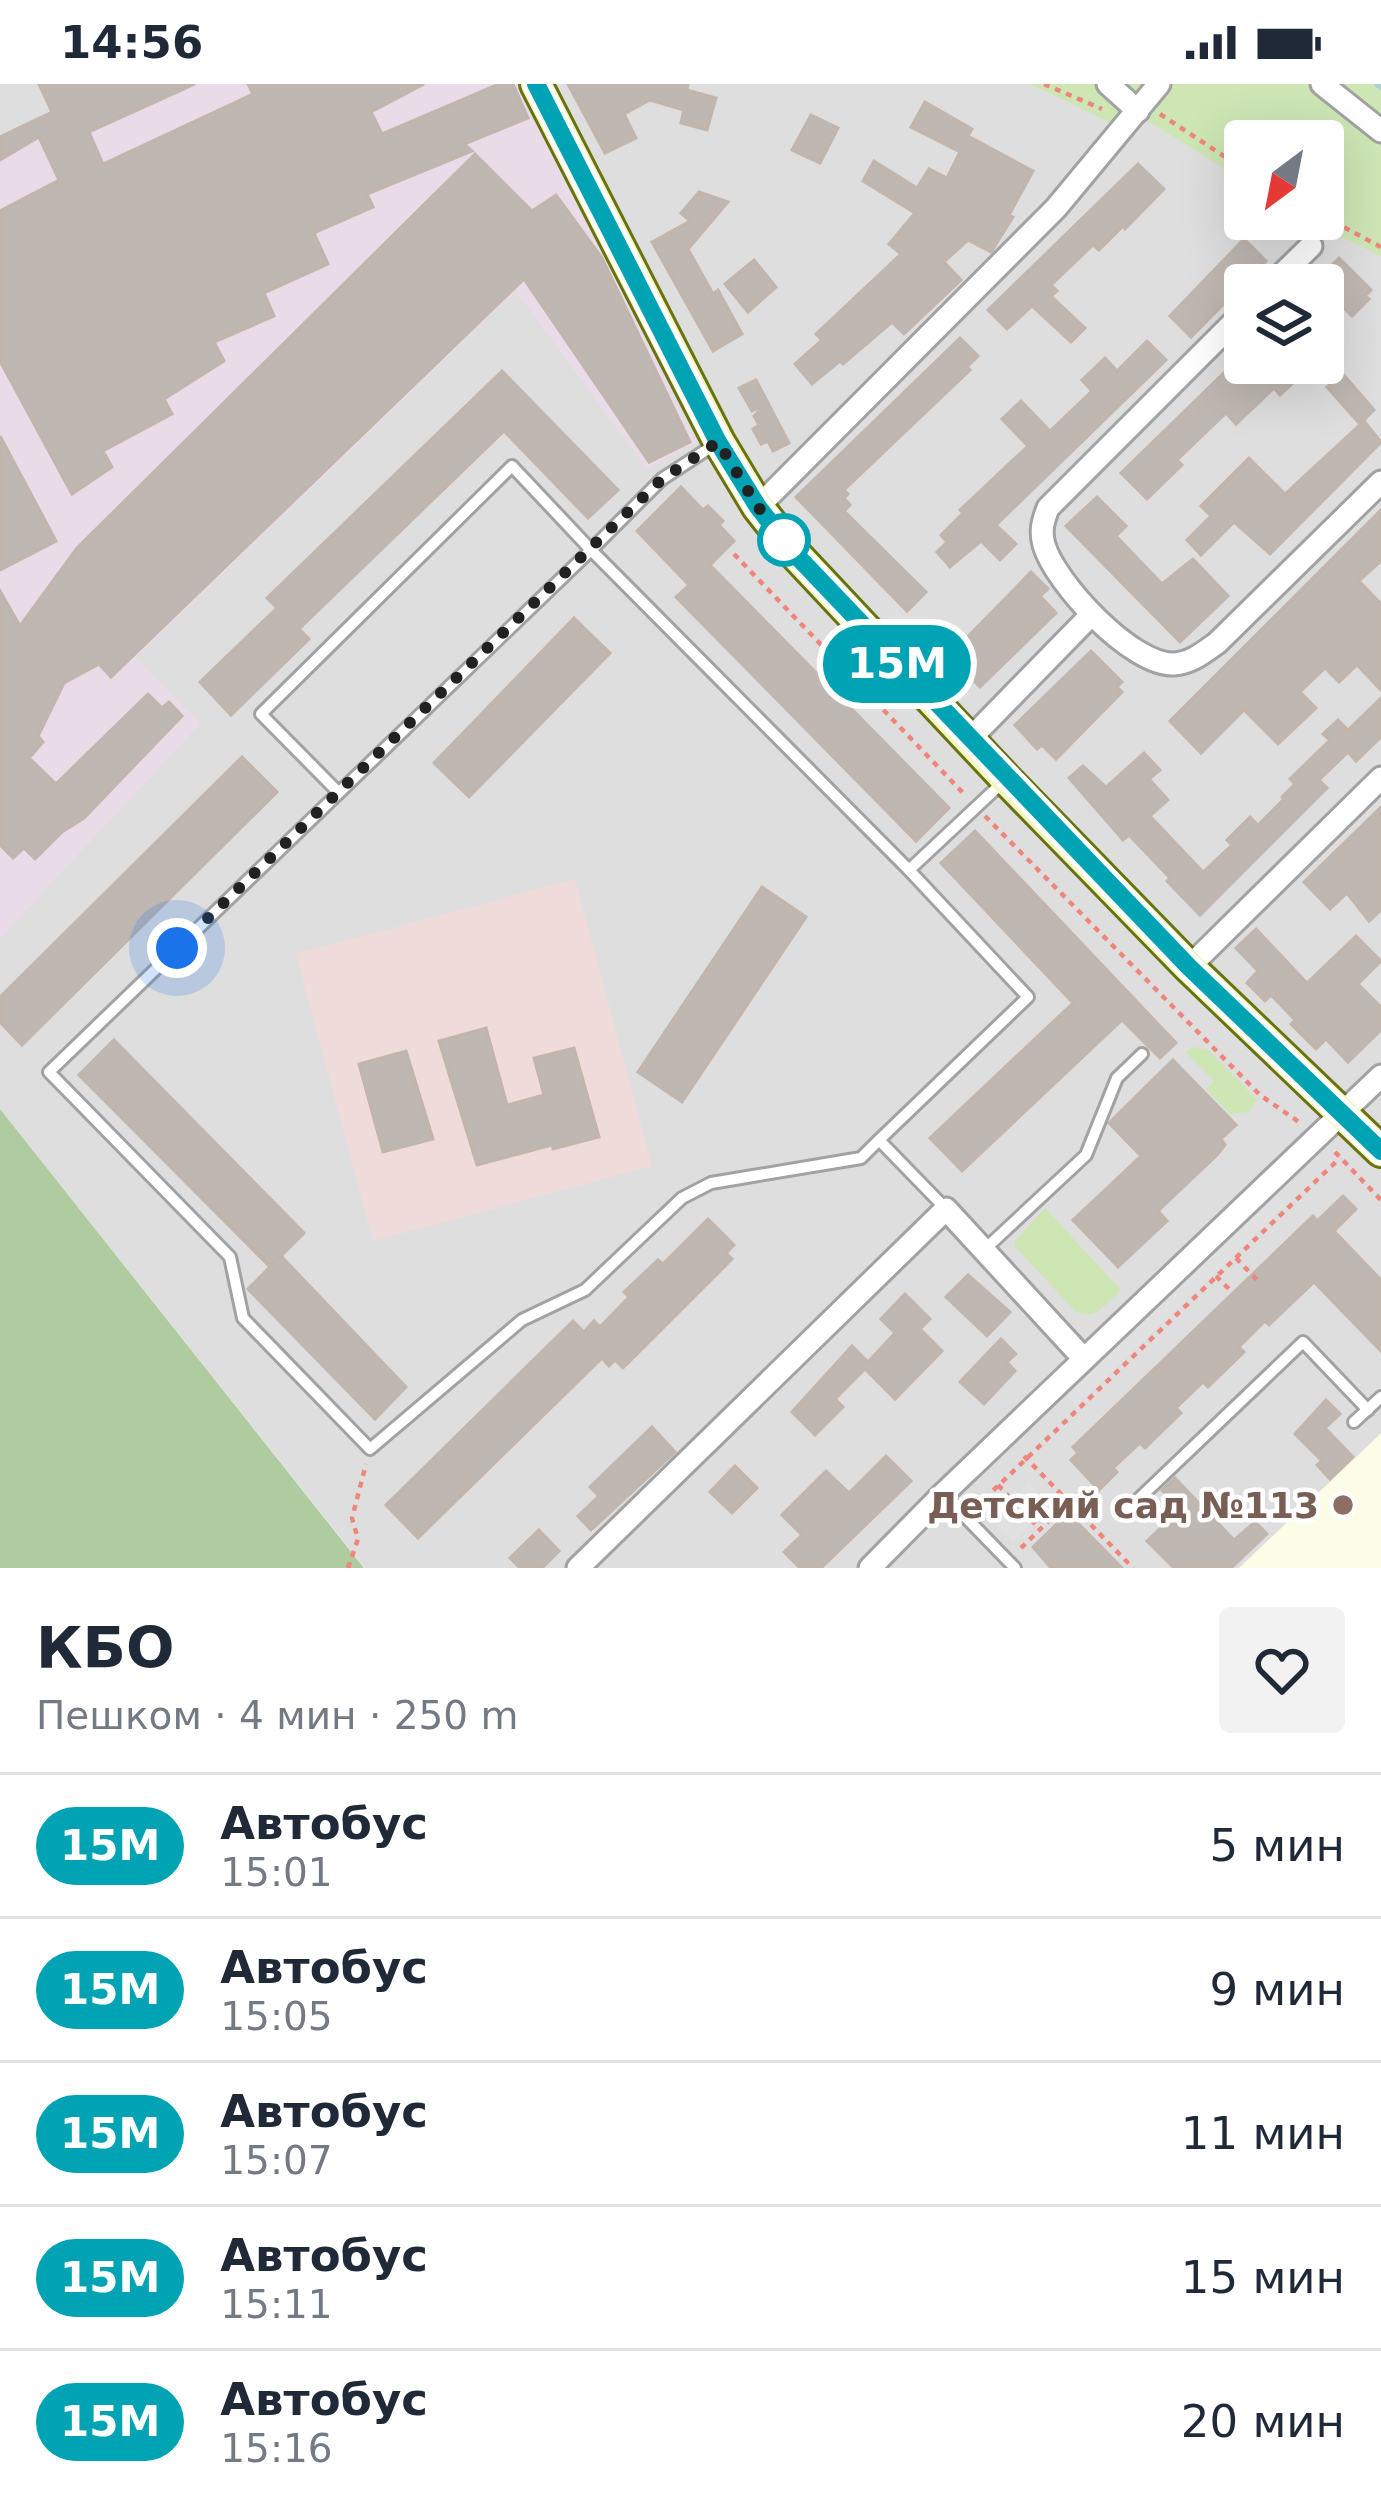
<!DOCTYPE html>
<html lang="ru">
<meta charset="utf-8">
<style>
:root{--surface:#fff;--page:#f2f2f3;--text:#1f2937;--muted:#747a83;--line:#e0e1e3}
body{margin:0;font-family:"DejaVu Sans",sans-serif;background:var(--page);color:var(--text);height:100vh;display:flex;flex-direction:column;font-size:45px;white-space:nowrap}
*{box-sizing:border-box;margin:0}
p{font-size:39px;color:var(--muted)}
.icon{flex:none;width:66px;height:66px;fill:none;stroke:currentColor;stroke-width:2;stroke-linecap:round;stroke-linejoin:round}
.map{position:relative;height:1484px;overflow:hidden}
.sheet{display:flex;flex-direction:column;background:var(--surface);flex:1}
.sheet>*{flex:none}
.badge{padding:0 24px;border-radius:39px;font-size:42px;line-height:78px}
.needle{width:78px;rotate:212deg}
.buttons{position:absolute;left:1224px;top:36px;display:grid;gap:24px}
.buttons a{display:grid;place-items:center;width:120px;height:120px;border-radius:12px;background:var(--surface);box-shadow:0 12px 48px #0002;font-size:60px}
.you{position:absolute;width:60px;height:60px;margin:-30px;border:9px solid #fff;border-radius:50%;background:#1a73e8;box-shadow:0 0 0 18px #1a73e833}
.map>.badge{position:absolute;translate:-50% -50%;box-shadow:0 0 0 6px #fff}
.round{display:grid;place-items:center;flex:none;width:126px;height:126px;border-radius:12px;background:var(--page)}
.summary{display:flex;align-items:center;justify-content:space-between;height:204px;padding:0 36px}
h1{font-size:57px;font-weight:700;line-height:90px}
ul{padding:0;list-style:none}
li{display:flex;align-items:center;gap:36px;height:144px;padding:0 36px;border-top:3px solid var(--line)}
li div{flex:1}
li b{display:block;font-size:45px}
li em{font-style:normal}
li .badge{min-width:132px;font-weight:700;text-align:center}
.status{display:flex;justify-content:space-between;align-items:center;height:84px;padding:0 60px;background:var(--surface);direction:ltr}
.status svg{height:33px;fill:currentColor}
.map>svg:first-child{display:block}
.residential{fill:#dfdede;fill-rule:evenodd}
.commercial{fill:#efdbda}
.industrial{fill:#e9dbe7}
.education{fill:#fdfce6}
.grass{fill:#cde6b4}
.forest{fill:#afcca1}
.parking{fill:#e1e1e1}
.lines{fill:none;stroke-linecap:round;stroke-linejoin:round}
.stream{stroke:#add1da;stroke-width:8}
.building{fill:#beb7b2;stroke:#c1b5ac;stroke-width:3}
.lane-casing{stroke:#a2a2a2;stroke-width:16}
.street-casing{stroke:#a2a2a2;stroke-width:27}
.secondary-casing{stroke:#69720f;stroke-width:36}
.path{stroke:#ef867c;stroke-width:4.5;stroke-dasharray:6 6;stroke-linecap:butt}
.lane{stroke:#fff;stroke-width:10}
.street{stroke:#fff;stroke-width:21}
.secondary{stroke:#f3f5c3;stroke-width:30}
.line-casing{stroke:#fff;stroke-width:27}
.line{stroke:#00a3b4;stroke-width:18}
.walk{stroke:#212121;stroke-width:12;stroke-dasharray:0 21.6}
.stop-dot{fill:#fff;stroke:#00a3b4;stroke-width:6}
.education-dot{fill:#8d6e63;stroke:#fff;stroke-width:4.5}
.labels{text-anchor:middle;dominant-baseline:central;stroke-width:9;stroke-linejoin:round;paint-order:stroke}
.education-label{font-size:36px;font-weight:bold;fill:#785e54;stroke:#fff;text-anchor:end}
</style>
<div class="status"><b>14:56</b><svg viewBox="0 0 49 12"><path d="M0 12V9h3v3zM5 12V6h3v6zM10 12V3h3v9zM15 12V0h3v12zM26 1h20v11H26zM47 4h2v5h-2z"/></svg></div>
<div class="map">
<svg width="1381" height="1484" viewBox="0 0 1381 1484">
<rect width="100%" height="100%" fill="#f1eee9"/>
<path class="residential" d="M0,0H1381V1484H365L0,1025ZM1245,57H1323V135H1245ZM1245,201H1323V279H1245Z"/>
<polygon class="commercial" points="575,795 652,1082 373,1157 296,870"/>
<polygon class="industrial" points="39,0 519,0 696,358 647,385 516,207 136,574 201,639 0,854 0,53 52,28"/>
<polygon class="education" points="1381,1349 1381,1484 1239,1484 1373,1357"/>
<g class="grass">
<polygon points="1030,0 1381,0 1381,172 1303,135 1323,135 1323,57 1245,57 1245,98 1134,28 1111,39"/>
<polygon points="1192,963 1207,965 1257,1016 1249,1028 1230,1030 1206,1005 1214,997 1186,969"/>
<path d="M1045,1124L1121,1206C1108,1218 1094,1239 1075,1227L1016,1164L1014,1158Z"/>
</g>
<polygon class="forest" points="0,1025 364,1484 0,1484"/>
<g class="parking">
<polygon points="1274,1107 1286,1120 1076,1322 1064,1309"/>
<polygon points="1029,1399 1051,1421 1013,1458 992,1436"/>
</g>
<g class="lines">
<polyline class="stream" points="1378,0 1381,2"/>
</g>
<g class="building">
<polygon points="39,0 195,0 89,48 103,80 253,10 248,0 424,0 371,28 382,50 499,0 513,0 528,34 464,60 472,67 367,110 373,123 314,149 328,180 264,209 274,232 214,258 224,277 164,315 172,330 103,367 112,383 72,410 0,277 0,127 59,96 39,53 0,76 0,53 52,28"/>
<polygon points="568,0 688,0 687,6 716,14 707,46 681,39 684,26 650,16 624,30 636,54 605,69"/>
<polygon points="925,18 972,45 968,52 1033,87 1009,131 1013,133 991,168 968,156 944,178 961,196 904,250 892,238 843,280 840,277 812,300 795,280 822,256 816,250 901,170 889,160 915,129 863,97 874,77 917,104 929,85 947,94 960,68 911,43"/>
<polygon points="811,31 838,44 820,79 792,66"/>
<polygon points="475,70 532,127 556,111 602,174 690,358 649,378 524,195 111,593 99,580 64,599 38,652 43,658 29,674 56,700 148,610 162,624 169,618 182,632 84,734 62,748 35,775 24,764 13,774 0,761 0,507 20,542 77,464"/>
<polygon points="1138,80 1164,105 1125,145 1123,142 1099,166 1093,161 1051,201 1057,207 1051,212 1085,244 1071,258 1032,222 1007,245 988,226"/>
<polygon points="699,108 728,118 688,165 713,210 718,206 742,250 713,267 652,158 690,137 681,129"/>
<polygon points="1244,155 1266,177 1191,253 1170,232"/>
<polygon points="1339,174 1371,206 1365,212 1369,215 1352,232 1317,196"/>
<polygon points="754,176 776,203 748,228 725,200"/>
<polygon points="960,254 978,272 967,283 970,286 844,406 848,410 844,414 850,421 844,427 926,508 907,527 796,413"/>
<polygon points="1147,257 1166,276 996,441 1016,460 1000,476 981,457 950,483 937,468 947,458 941,451 963,429 960,426 1028,362 1002,335 1021,317 1050,347 1092,307 1082,296 1105,274 1117,287"/>
<polygon points="1234,279 1277,279 1294,298 1280,311 1274,304 1236,340 1226,329 1177,376 1182,381 1147,415 1121,389"/>
<polygon points="502,287 618,406 588,434 504,347 299,545 309,555 231,631 200,598 277,524 267,514"/>
<polygon points="1342,289 1374,326 1360,340 1327,303"/>
<polygon points="756,296 789,359 773,367 768,357 761,360 753,345 759,341 754,332 766,320 752,327 739,304"/>
<polygon points="1364,337 1381,358 1270,470 1234,438 1201,471 1187,456 1211,432 1201,422 1249,374 1285,410"/>
<polygon points="0,352 56,457 0,486"/>
<polygon points="681,403 703,426 708,422 723,437 719,441 734,457 710,481 949,724 916,757 676,513 689,501 637,447"/>
<polygon points="1097,413 1126,442 1116,452 1162,500 1193,475 1228,512 1180,558 1066,442"/>
<polygon points="1381,426 1381,477 1359,497 1381,520 1381,606 1357,581 1339,598 1325,584 1300,608 1316,624 1278,660 1244,626 1201,669 1170,637"/>
<polygon points="1031,488 1048,505 1040,512 1056,529 980,603 949,572"/>
<polygon points="574,534 610,569 469,713 434,679"/>
<polygon points="1091,567 1122,598 1117,603 1122,608 1056,675 1042,661 1037,665 1015,641"/>
<polygon points="1381,614 1381,653 1356,677 1348,668 1319,696 1327,704 1200,831 1167,797 1170,794 1129,751 1123,756 1069,694 1083,682 1106,703 1144,669 1160,686 1149,695 1168,716 1150,732 1203,788 1232,761 1227,756 1250,733 1258,741 1284,715 1282,713 1295,700 1290,695 1330,656 1323,650 1338,636 1348,646"/>
<polygon points="242,673 277,708 22,961 0,938 0,913"/>
<polygon points="1381,723 1381,826 1369,837 1347,809 1330,825 1304,798"/>
<polygon points="975,747 1176,959 1160,974 1122,936 962,1087 930,1054 1073,919 941,779"/>
<polygon points="762,803 806,833 682,1018 638,988"/>
<polygon points="1256,845 1307,899 1356,852 1381,877 1358,900 1381,923 1381,946 1348,978 1326,955 1316,965 1291,940 1295,936 1271,911 1265,917 1247,899 1258,887 1236,864"/>
<polygon points="486,944 507,1021 544,1011 534,974 574,964 599,1053 553,1065 552,1061 477,1081 439,957"/>
<polygon points="114,956 304,1149 270,1183 79,991"/>
<polygon points="406,967 433,1055 383,1068 359,980"/>
<polygon points="1173,976 1236,1041 1221,1055 1225,1061 1217,1071 1158,1127 1167,1137 1118,1183 1073,1136 1141,1072 1109,1039"/>
<polygon points="1343,1112 1356,1125 1334,1147 1381,1196 1381,1267 1314,1198 1269,1241 1265,1237 1239,1263 1244,1268 1208,1303 1203,1298 1176,1324 1181,1329 1145,1364 1140,1359 1113,1384 1117,1388 1099,1406 1071,1376 1078,1369 1073,1363 1313,1132 1317,1137"/>
<polygon points="708,1135 734,1161 726,1169 732,1175 623,1284 615,1276 609,1282 602,1274 418,1454 386,1421 573,1237 584,1248 594,1237 600,1243 629,1213 624,1208 658,1176 663,1180"/>
<polygon points="281,1172 406,1303 375,1335 248,1205"/>
<polygon points="968,1191 1010,1228 987,1252 946,1213"/>
<polygon points="905,1210 930,1235 920,1245 942,1267 895,1315 865,1285 835,1315 843,1323 815,1351 792,1328 852,1262 868,1278 895,1249 881,1235"/>
<polygon points="1001,1255 1016,1270 1007,1278 1015,1287 984,1320 960,1298"/>
<polygon points="1326,1316 1340,1330 1325,1344 1353,1373 1330,1395 1317,1381 1322,1377 1295,1350"/>
<polygon points="652,1343 675,1368 591,1446 578,1432 599,1412 590,1403"/>
<polygon points="886,1372 911,1397 821,1484 800,1484 784,1468 802,1451 782,1431 826,1387 849,1409"/>
<polygon points="735,1382 757,1404 732,1429 710,1408"/>
<polygon points="1175,1394 1234,1456 1255,1438 1267,1450 1231,1484 1174,1484 1147,1457 1181,1425 1162,1406"/>
<polygon points="1068,1429 1122,1484 1051,1484 1033,1463"/>
<polygon points="539,1446 559,1467 542,1484 520,1484 510,1474"/>
</g>
<g class="lines">
<g class="lane-casing">
<g id="lane">
<polyline points="338,708 261,630 512,382 591,466 662,395 714,361"/>
<polyline points="909,786 1003,698"/>
<polyline points="879,1056 861,1074 711,1099 682,1114 585,1206 522,1236 370,1365 243,1234 230,1173 49,988 591,466 909,786 1028,913 879,1056 946,1125"/>
<polyline points="984,1166 1086,1071 1117,994 1142,970"/>
<polyline points="1354,1338 1381,1313"/>
<polyline points="943,1410 1015,1484"/>
<polyline points="1125,1428 1303,1258 1368,1326"/>
</g>
</g>
<g class="street-casing">
<g id="street">
<polyline points="1108,0 1138,27"/>
<polyline points="1322,0 1381,47"/>
<polyline points="1271,201 1311,162"/>
<path d="M1245,227L1048,424C1043,437 1040,447 1044,461C1055,499 1132,582 1174,580C1191,579 1203,569 1217,559L1381,398"/>
<polyline points="758,423 1056,124 1159,0"/>
<polyline points="969,656 1092,530"/>
<polyline points="1189,883 1381,694"/>
<polyline points="578,1484 946,1125 1084,1275"/>
<polyline points="870,1484 943,1410 1381,992"/>
</g>
</g>
<g class="secondary-casing">
<polyline id="secondary" points="536,0 719,358 758,423 795,470 1006,695 1189,883 1381,1067"/>
</g>
<g class="path">
<polyline points="1044,0 1102,25"/>
<polyline points="1160,30 1245,86"/>
<polyline points="1323,132 1381,163"/>
<polyline points="734,470 965,711"/>
<polyline points="985,732 1260,1011 1299,1038"/>
<polyline points="1335,1068 1381,1116"/>
<polyline points="1236,1174 1257,1196"/>
<polyline points="1216,1192 1233,1209"/>
<polyline points="1024,1372 1133,1484"/>
<polyline points="998,1401 1040,1445"/>
<polyline points="976,1423 1340,1074"/>
<polyline points="1021,1464 1068,1418"/>
<polyline points="348,1484 358,1455 352,1434 366,1380"/>
</g>
<use href="#lane" class="lane"/>
<use href="#street" class="street"/>
<use href="#secondary" class="secondary"/>
</g>
<g class="lines">
<g class="line-casing">
<polyline id="line" points="536,0 718,358 758,423 795,470 1189,883 1381,1067"/>
</g>
<use href="#line" class="line"/>
<polyline class="walk" points="177,864 662,395 718,358 758,423 784,456"/>
</g>
<circle class="stop-dot" cx="784" cy="456" r="24"/>
<circle class="education-dot" cx="1343" cy="1421" r="12"/>
<g class="labels">
<g class="education-label">
<text x="1319" y="1421">Детский сад №113</text>
</g>
</g>
</svg>
<div class="buttons">
<a><svg class="needle" viewBox="-14 -14 28 28"><path d="M0-13l5 13h-10z" fill="#e53935"/><path d="M0 13l5-13h-10z" fill="#747a83"/></svg></a>
<a><svg class="icon" aria-label="layers" viewBox="0 0 24 24"><path d="M12 4l9 5-9 5-9-5zM3 14l9 5 9-5"/></svg></a>
</div>
<div class="you" style="left:177px;top:864px"></div>
<b class="badge" style="left:897px;top:580px;background:#00a3b4;color:#fff">15М</b>
</div>
<section class="sheet">
<div class="summary"><div><h1>КБО</h1><p>Пешком · 4 мин · 250 m</p></div><a class="round"><svg class="icon" aria-label="heart" viewBox="0 0 24 24"><path d="M12 20l-8-8c-3-5 5-10 8-4 3-6 11-1 8 4z"/></svg></a></div>
<ul>
<li><span class="badge" style="background:#00a3b4;color:#fff">15М</span><div><b>Автобус</b><p>15:01</p></div><em>5 мин</em></li>
<li><span class="badge" style="background:#00a3b4;color:#fff">15М</span><div><b>Автобус</b><p>15:05</p></div><em>9 мин</em></li>
<li><span class="badge" style="background:#00a3b4;color:#fff">15М</span><div><b>Автобус</b><p>15:07</p></div><em>11 мин</em></li>
<li><span class="badge" style="background:#00a3b4;color:#fff">15М</span><div><b>Автобус</b><p>15:11</p></div><em>15 мин</em></li>
<li><span class="badge" style="background:#00a3b4;color:#fff">15М</span><div><b>Автобус</b><p>15:16</p></div><em>20 мин</em></li>
</ul>
</section>
